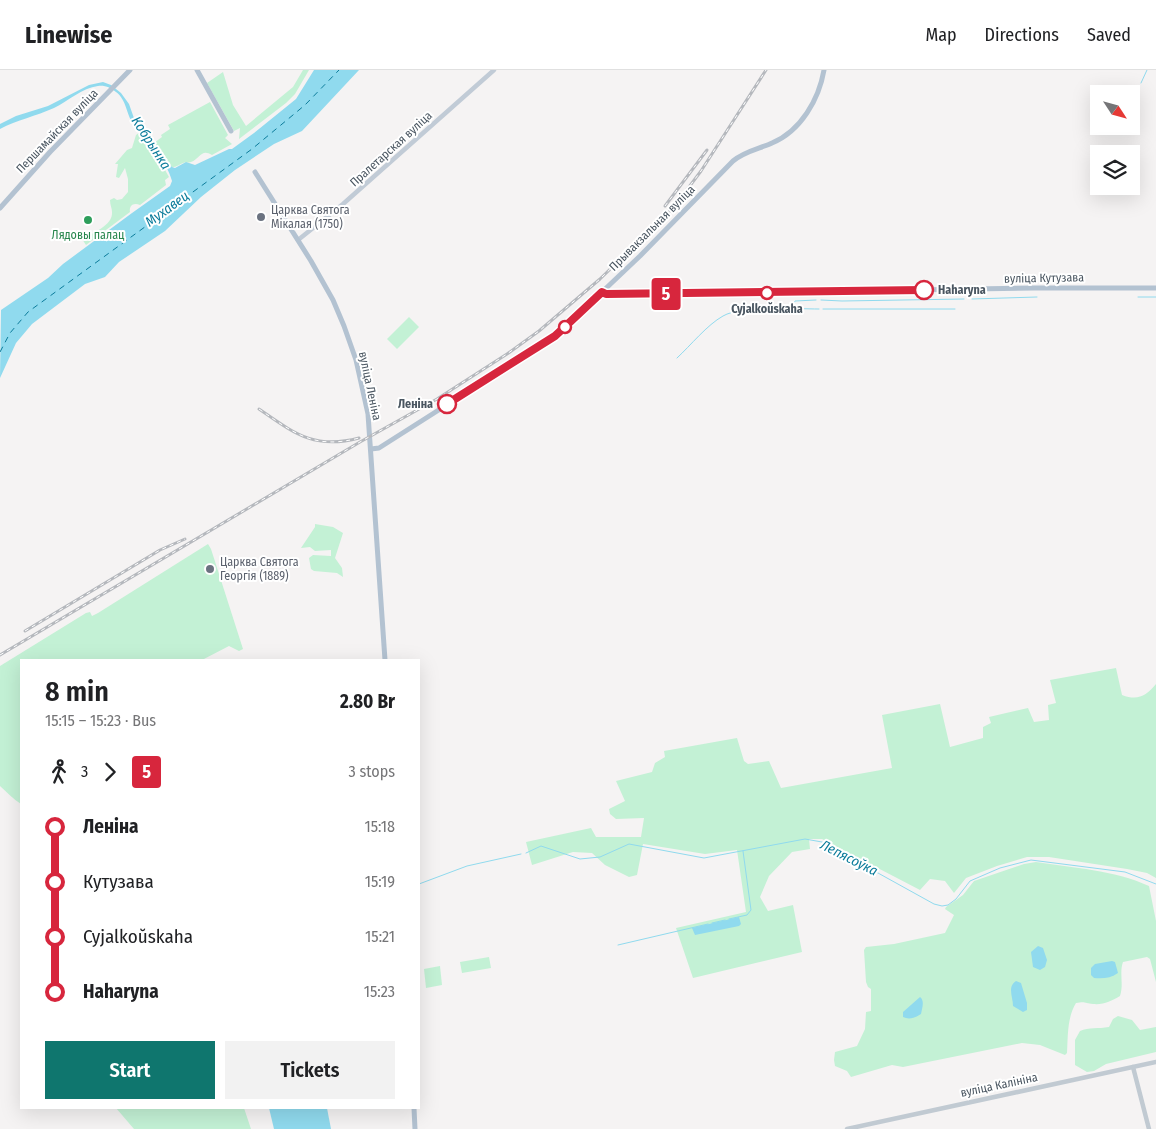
<!DOCTYPE html>
<meta charset="utf-8">
<style>
:root{--surface:#fff;--page:#f2f2f2;--text:#202124;--muted:#757577;--line:#e0e0e0;--accent:#0f766e}
body{margin:0;font-family:"Fira Sans Condensed",sans-serif;background:var(--page);color:var(--text);height:100vh;display:flex;flex-direction:column;font-size:19px;white-space:nowrap}
*{box-sizing:border-box;margin:0}
p{font-size:16px;color:var(--muted)}
.icon{flex:none;width:28px;height:28px;fill:none;stroke:currentColor;stroke-width:2;stroke-linecap:round;stroke-linejoin:round}
.map{position:relative;flex:1;overflow:hidden}
.sheet{position:absolute;left:20px;top:589px;width:400px;height:450px;display:flex;flex-direction:column;background:var(--surface);border-radius:0px;box-shadow:0 5px 20px #0002}
.sheet>*{flex:none}
.badge{padding:0 10px;border-radius:4px;font-size:18px;line-height:32px}
.needle{width:32px;rotate:126deg}
.controls{position:absolute;left:1090px;top:15px;display:grid;gap:10px}
.controls a{display:grid;place-items:center;width:50px;height:50px;border-radius:0px;background:var(--surface);box-shadow:0 5px 20px #0002;font-size:25px}
.map>.badge{position:absolute;translate:-50% -50%;box-shadow:0 0 0 2px #fff}
.legs{display:flex;align-items:center;gap:8px;height:55px;padding:0 25px;font-size:16px}
.legs p{margin-inline-start:auto}
.summary{display:flex;align-items:center;justify-content:space-between;height:85px;padding:0 25px}
h1{font-size:28px;font-weight:600;line-height:38px}
.button{display:flex;gap:10px;margin-top:auto;padding:10px 25px}
.button a{flex:1;height:58px;border-radius:0px;background:var(--accent);color:#fff;font-size:20px;font-weight:600;line-height:58px;text-align:center}
.button a+a{background:var(--page);color:var(--text)}
ul{padding:0 25px;list-style:none}
li{display:flex;align-items:center;gap:18px;height:55px;font-size:19px}
li i{display:grid;place-items:center;width:8px;height:100%;margin:0 6px;background:currentColor}
li i::after{content:'';width:12px;height:12px;margin:-6px;border:4px solid;border-radius:50%;background:var(--surface)}
li p{margin-inline-start:auto}
li:first-child i{background:linear-gradient(#0000 50%,currentColor 0)}
li:last-child i{background:linear-gradient(currentColor 50%,#0000 0)}
header{display:flex;align-items:center;gap:30px;box-sizing:border-box;height:70px;padding:0 25px;background:var(--surface);border-bottom:1px solid var(--line)}
header strong{font-size:24px}
nav{display:flex;gap:28px;margin-inline-start:auto;font-size:18px}
.map>svg:first-child{display:block}
.green{fill:#c3f1d5}
.water{fill:#90daee}
.lines{fill:none;stroke-linecap:round;stroke-linejoin:round}
.stream{stroke:#90daee;stroke-width:1}
.ferry{stroke:#0c7c9b;stroke-width:1;stroke-dasharray:6 5;stroke-linecap:butt}
.tertiary{stroke:#c1cad2;stroke-width:4.5}
.secondary{stroke:#c1cbd6;stroke-width:4.5}
.primary{stroke:#b3c2d1;stroke-width:5}
.rail-casing{stroke:#b5b8bd;stroke-width:3}
.rail{stroke:#fff;stroke-width:1;stroke-dasharray:4;stroke-linecap:butt}
.line-1-casing{stroke:#fff;stroke-width:11}
.line-1{stroke:#d7263d;stroke-width:8}
.worship-dot{fill:#6b7280;stroke:#fff;stroke-width:2}
.leisure-dot{fill:#2e9e5b;stroke:#fff;stroke-width:2}
.stop-1-dot{fill:#fff;stroke:#d7263d;stroke-width:2.5}
.labels{text-anchor:middle;dominant-baseline:central;stroke-width:4;stroke-linejoin:round;paint-order:stroke}
.street-label{font-size:12px;fill:#4a5661;stroke:#fff}
.worship-label{font-size:12px;fill:#5b616d;stroke:#fff;text-anchor:start}
.leisure-label{font-size:12px;fill:#27864d;stroke:#fff}
.stop-label{font-size:12px;font-weight:bold;fill:#4a5661;stroke:#fff;text-anchor:start}
.water-label{font-size:14px;font-style:italic;fill:#0c7c9b;stroke:#fff}
</style>
<header>
<strong>Linewise</strong>
<nav><a>Map</a><a>Directions</a><a>Saved</a></nav>
</header>
<div class="map">
<svg width="1156" height="1059" viewBox="0 0 1156 1059">
<rect width="100%" height="100%" fill="#f5f3f3"/>
<g class="green">
<polygon points="303,0 309,0 295,24 286,33 239,69 240,58 234,61 207,13 223,2 233,35 246,56 293,17"/>
<path d="M210,32L228,65L225,68L232,74L212,85C201,78 200,89 191,92C188,93 185,92 183,93C178,95 177,97 172,97L154,73L162,67L161,65L170,59L168,55Z"/>
<path d="M140,62L164,94L165,100L169,107L165,110L166,115L140,135C133,132 129,136 130,142L86,175L82,169C92,163 113,156 112,142C112,138 110,135 110,130L114,128L117,130L122,129L128,122V109L125,98L119,108L116,107L118,94H115L127,80L132,78L136,65Z"/>
<polygon points="409,247 419,257 397,279 387,269"/>
<polygon points="315,454 333,457 343,463 335,488 342,498 343,507 337,503 314,501 311,499 309,488 313,485 331,486 331,480 315,481 310,477 301,478 315,457"/>
<path d="M208,474L211,479L243,579L239,581L229,576L202,590H21V734C13,729 7,722 0,716V596L86,543L90,542L92,546L98,543Z"/>
<path d="M1116,598L1122,625C1138,631 1146,626 1156,614V808L1147,803L1127,799L1049,787H1027L997,796L966,808L954,823L945,811L930,809L920,820L822,769H809L810,779L792,782L769,806L760,827L768,841L793,835L802,882L693,908L676,858L746,842L737,780L705,784L643,774L637,805L629,807L605,795L592,783L573,782L532,795L526,772L591,758L596,767H641L644,748L616,749L610,744L609,739L625,731L616,711L652,702L655,693L665,687L664,681L737,668L744,691L748,694L769,691L781,718L892,698L882,645L940,634L950,677L983,668V657L991,653L989,647L1028,638L1034,652L1049,650L1048,635L1056,633L1050,610Z"/>
<path d="M1036,792C1073,798 1114,800 1149,816L1156,851V912L1150,889L1147,887L1123,892C1119,903 1124,914 1120,926C1111,931 1104,935 1093,934C1085,933 1085,931 1076,933C1067,948 1068,966 1067,983L1065,985L1040,975L1022,973L903,997L892,995L851,1007L847,1001L835,996L834,990L835,982L857,976L865,959L866,942L871,941V919L868,917L866,912L864,880L866,877L894,874L945,863L954,845L945,839L946,837L963,825L974,811L1024,794Z"/>
<polygon points="489,887 491,898 462,903 460,892"/>
<polygon points="440,896 442,915 426,918 424,899"/>
<path d="M1118,946L1132,950L1140,960L1156,957V982L1106,994L1094,1001L1087,1002L1075,995V970L1080,961C1089,957 1098,959 1109,957L1113,949Z"/>
<polygon points="116,1038 244,1038 251,1059 134,1059"/>
</g>
<g class="water">
<path d="M314,0H359L302,61L274,74L235,100L201,127L165,161L119,192L105,207L85,214L32,254L16,273L0,308L1,240L48,208L63,194L132,143L170,116L172,111C167,91 147,71 134,55C126,45 127,30 116,22C111,18 105,15 98,16C82,18 68,31 54,38C36,46 17,50 0,59V54L16,46L48,36L89,15L103,12L111,15L121,23L129,34L135,51L172,97L175,98L186,92L195,95L229,79H232L254,63L296,29Z"/>
<polygon points="739,847 741,854 739,856 695,865 692,858"/>
<polygon points="1038,876 1043,878 1047,890 1045,897 1040,900 1033,897 1031,882"/>
<path d="M1112,891L1115,892L1118,903C1111,908 1103,909 1094,908L1091,905V898L1095,894Z"/>
<path d="M1016,911L1021,913L1027,933V940L1023,942L1013,936C1013,927 1007,917 1016,911Z"/>
<path d="M920,927C925,931 922,938 921,944C915,948 909,950 903,947V942Z"/>
<polygon points="269,1038 327,1038 331,1059 274,1059"/>
</g>
<g class="lines">
<g class="stream">
<polyline points="1141,13 1147,0"/>
<polyline points="1138,227 1156,227"/>
<polyline points="972,229 1037,227"/>
<polyline points="821,230 842,231 964,229"/>
<polyline points="791,238 795,231 816,230"/>
<polyline points="823,239 955,239"/>
<path d="M677,288C691,275 707,255 723,246C742,235 795,239 819,239"/>
<polyline points="526,783 541,776 580,789 600,787 629,774 704,788 805,769 822,772 934,834 942,836 948,835 956,829 970,811 1000,798 1031,790 1125,802 1156,814"/>
<polyline points="419,814 467,796 521,784"/>
<polyline points="729,849 747,845 751,840 743,781"/>
<polyline points="712,853 725,850"/>
<polyline points="618,875 708,854"/>
</g>
<polyline class="ferry" points="0,282 10,263 28,242 252,79 305,35 339,0"/>
<g class="tertiary">
<polyline points="1133,997 1149,1059"/>
<polyline points="847,1059 1156,992"/>
</g>
<polyline class="secondary" points="298,170 343,134 494,0"/>
<g class="primary">
<polyline points="197,0 231,61"/>
<polyline points="255,102 311,191 333,230 344,256 356,290 368,344 385,590"/>
<polyline points="0,138 50,82 130,0"/>
<polyline points="602,222 606,224 664,224 1034,218 1156,218"/>
<path d="M371,379L379,378L555,266L582,241L640,186L733,91C745,81 759,79 772,73C801,61 819,29 824,0"/>
<polyline points="414,1038 415,1059"/>
</g>
<g class="rail-casing">
<g id="rail">
<polyline points="665,136 707,80"/>
<path d="M259,339C294,363 314,380 359,368"/>
<polyline points="25,561 160,480 185,469"/>
<polyline points="0,585 360,372 437,329 507,284 539,261 600,209 674,137 701,101 766,0"/>
</g>
</g>
<use href="#rail" class="rail"/>
</g>
<g class="lines">
<g class="line-1-casing">
<polyline id="line-1" points="447,334 555,266 602,222 606,224 924,220"/>
</g>
<use href="#line-1" class="line-1"/>
</g>
<g class="worship-dot">
<circle cx="261" cy="147" r="5"/>
<circle cx="210" cy="499" r="5"/>
</g>
<circle class="leisure-dot" cx="88" cy="150" r="5"/>
<g class="stop-1-dot">
<circle cx="924" cy="220" r="9"/>
<circle cx="767" cy="223" r="6"/>
<circle cx="565" cy="257" r="6"/>
<circle cx="447" cy="334" r="9"/>
</g>
<g class="labels">
<g class="street-label">
<text transform="translate(57 61) rotate(-46)">Першамайская вуліца</text>
<text transform="translate(391 79) rotate(-42)">Пралетарская вуліца</text>
<text transform="translate(652 158) rotate(-45)">Прывакзальная вуліца</text>
<text transform="translate(1044 208) rotate(-1)">вуліца Кутузава</text>
<text transform="translate(370 316) rotate(78)">вуліца Леніна</text>
<text transform="translate(999 1015) rotate(-12)">вуліца Калініна</text>
</g>
<g class="worship-label">
<text x="271" y="140">Царква Святога<tspan x="271" dy="14">Мікалая (1750)</tspan></text>
<text x="220" y="492">Царква Святога<tspan x="220" dy="14">Георгія (1889)</tspan></text>
</g>
<g class="leisure-label">
<text x="88" y="165">Лядовы палац</text>
</g>
<g class="stop-label">
<text x="938" y="220">Haharyna</text>
<text x="767" y="239" text-anchor="middle">Cyjalkoŭskaha</text>
<text x="433" y="334" text-anchor="end">Леніна</text>
</g>
<g class="water-label">
<text transform="translate(151 73) rotate(57)">Кобрынка</text>
<text transform="translate(167 139) rotate(-36)">Мухавец</text>
<text transform="translate(849 788) rotate(27)">Лепясоўка</text>
</g>
</g>
</svg>
<div class="controls">
<a><svg class="needle" viewBox="-14 -14 28 28"><path d="M0-13l5 13h-10z" fill="#e53935"/><path d="M0 13l5-13h-10z" fill="#757577"/></svg></a>
<a><svg class="icon" aria-label="layers" viewBox="0 0 24 24"><path d="M12 4l9 5-9 5-9-5zM3 14l9 5 9-5"/></svg></a>
</div>
<b class="badge" style="left:666px;top:224px;background:#d7263d;color:#fff">5</b>
<section class="sheet">
<div class="summary"><div><h1>8 min</h1><p>15:15 – 15:23 · Bus</p></div><b>2.80 Br</b></div>
<div class="legs"><svg class="icon" aria-label="walk" viewBox="0 0 24 24"><circle cx="13" cy="4" r="2"/><path d="M13 8l-2 6 4 7M11 14l-3 7M7 12l3-4h3l4 4"/></svg>3<svg class="icon" aria-label="forward" viewBox="0 0 24 24"><path d="M9 5l7 7-7 7"/></svg><b class="badge" style="background:#d7263d;color:#fff">5</b><p>3 stops</p></div>
<ul>
<li><i style="color:#d7263d"></i><b>Леніна</b><p>15:18</p></li>
<li><i style="color:#d7263d"></i><span>Кутузава</span><p>15:19</p></li>
<li><i style="color:#d7263d"></i><span>Cyjalkoŭskaha</span><p>15:21</p></li>
<li><i style="color:#d7263d"></i><b>Haharyna</b><p>15:23</p></li>
</ul>
<div class="button"><a>Start</a><a>Tickets</a></div>
</section>
</div>
